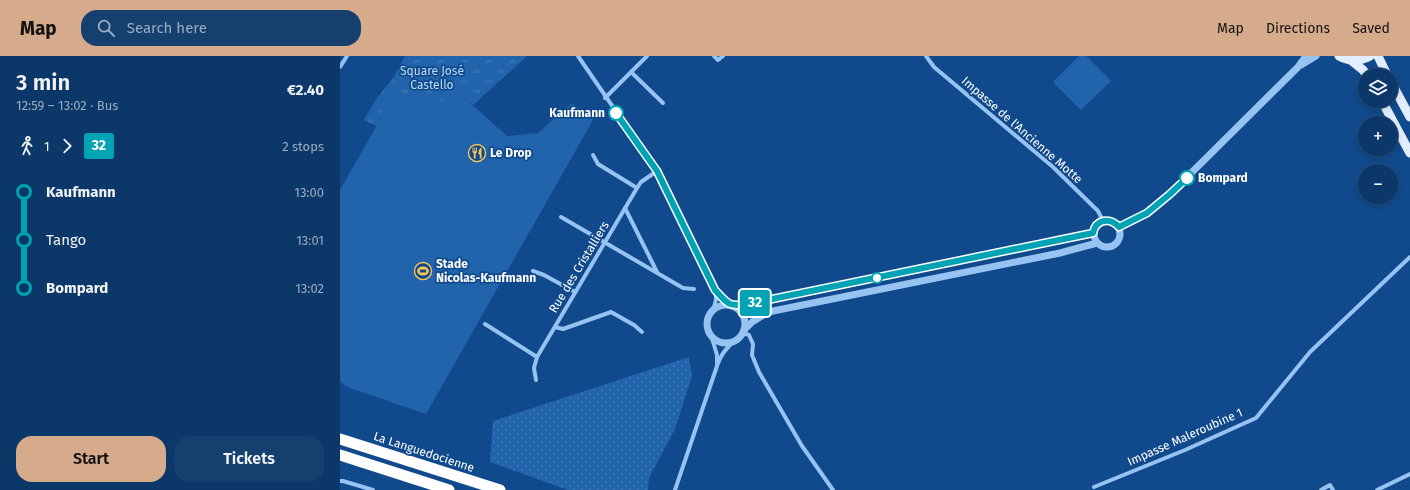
<!DOCTYPE html>
<meta charset="utf-8">
<style>
:root{--surface:#0c3869;--page:#153f6f;--text:#f1f3f6;--muted:#9aacc0;--line:#2c527d;--accent:#d6ab8b}
body{margin:0;font-family:"Fira Sans",sans-serif;background:var(--page);color:var(--text);height:100vh;display:flex;flex-direction:column;font-size:15px;white-space:nowrap}
*{box-sizing:border-box;margin:0}
p{font-size:13px;color:var(--muted)}
.icon{flex:none;width:22px;height:22px;fill:none;stroke:currentColor;stroke-width:2;stroke-linecap:round;stroke-linejoin:round}
.map{position:relative;flex:1;overflow:hidden}
.drawer{display:flex;flex-direction:column;background:var(--surface);width:340px}
.drawer>*{flex:none}
.badge{padding:0 8px;border-radius:3px;font-size:14px;line-height:26px}
.buttons{position:absolute;left:1018px;top:12px;display:grid;gap:8px}
.buttons a{display:grid;place-items:center;width:40px;height:40px;border-radius:50%;background:var(--surface);box-shadow:0 2px 6px #0003,0 0 0 1px var(--line);font-size:20px}
.map>.badge{position:absolute;translate:-50% -50%;box-shadow:0 0 0 2px #fff}
.legs{display:flex;align-items:center;gap:6px;height:44px;padding:0 16px;font-size:13px}
.legs p{margin-inline-start:auto}
.overview{display:flex;align-items:center;justify-content:space-between;height:68px;padding:0 16px}
h1{font-size:22px;font-weight:600;line-height:30px}
.action{display:flex;gap:8px;margin-top:auto;padding:8px 16px}
.action a{flex:1;height:46px;border-radius:16px;background:var(--accent);color:#111;font-size:16px;font-weight:600;line-height:46px;text-align:center}
.action a+a{background:var(--page);color:var(--text)}
ul{padding:0 16px;list-style:none}
li{display:flex;align-items:center;gap:14px;height:48px;font-size:15px}
li i{display:grid;place-items:center;width:6px;height:100%;margin:0 5px;background:currentColor}
li i::after{content:'';width:10px;height:10px;margin:-5px;border:3px solid;border-radius:50%;background:var(--surface)}
li p{margin-inline-start:auto}
li:first-child i{background:linear-gradient(#0000 50%,currentColor 0)}
li:last-child i{background:linear-gradient(currentColor 50%,#0000 0)}
header{display:flex;align-items:center;gap:24px;box-sizing:border-box;height:56px;padding:0 20px;background:var(--accent);color:#111}
header strong{font-size:19px}
nav{display:flex;gap:22px;margin-inline-start:auto;font-size:14px}
.search{width:280px;height:36px;background:var(--page);display:flex;align-items:center;gap:10px;box-sizing:border-box;padding:0 14px;border-radius:16px;color:var(--muted);font-size:15px}
main{display:flex;flex:1;min-height:0}
.map>svg:first-child{display:block}
.grass{fill:url(#grass-dots)}
.park{fill:url(#park-tufts)}
.pitch{fill:#2164ac}
.lines{fill:none;stroke-linecap:round;stroke-linejoin:round}
.minor{stroke:#96c3f2;stroke-width:4}
.tertiary{stroke:#96c3f2;stroke-width:7}
.primary{stroke:#e2eeff;stroke-width:9}
.motorway{stroke:#fff;stroke-width:11}
.line-1-casing{stroke:#fff;stroke-width:9}
.line-1{stroke:#00a3b4;stroke-width:6}
.stop-1-dot{fill:#fff;stroke:#00a3b4;stroke-width:2}
.labels{text-anchor:middle;dominant-baseline:central;stroke-width:3.5;stroke-linejoin:round;paint-order:stroke}
.park-label{font-size:12px;fill:#bddcfd;stroke:#104a8c}
.stop-label{font-size:12px;font-weight:bold;fill:#fff;stroke:#104a8c;text-anchor:end}
.street-label{font-size:12px;fill:#fff;stroke:#104a8c}
.poi-label{font-size:12px;font-weight:bold;fill:#fff;stroke:#104a8c;text-anchor:start}
</style>
<header>
<strong>Map</strong>
<div class="search"><svg class="icon" aria-label="search" viewBox="0 0 24 24"><circle cx="10" cy="10" r="6"/><path d="M15 15l6 6"/></svg>Search here</div>
<nav><a>Map</a><a>Directions</a><a>Saved</a></nav>
</header>
<main>
<section class="drawer">
<div class="overview"><div><h1>3 min</h1><p>12:59 – 13:02 · Bus</p></div><b>€2.40</b></div>
<div class="legs"><svg class="icon" aria-label="walk" viewBox="0 0 24 24"><circle cx="13" cy="4" r="2"/><path d="M13 8l-2 6 4 7M11 14l-3 7M7 12l3-4h3l4 4"/></svg>1<svg class="icon" aria-label="forward" viewBox="0 0 24 24"><path d="M9 5l7 7-7 7"/></svg><b class="badge" style="background:#00a3b4;color:#fff">32</b><p>2 stops</p></div>
<ul>
<li><i style="color:#00a3b4"></i><b>Kaufmann</b><p>13:00</p></li>
<li><i style="color:#00a3b4"></i><span>Tango</span><p>13:01</p></li>
<li><i style="color:#00a3b4"></i><b>Bompard</b><p>13:02</p></li>
</ul>
<div class="action"><a>Start</a><a>Tickets</a></div>
</section>
<div class="map">
<svg width="1070" height="434" viewBox="0 0 1070 434">
<defs>
<pattern id="grass-dots" width="8" height="8" patternUnits="userSpaceOnUse"><rect width="8" height="8" fill="#2164ac"/><path d="M2 2h.1M6 6h.1" fill="none" stroke="#427bb8" stroke-width="1.8" stroke-linecap="round"/></pattern>
<pattern id="park-tufts" width="24" height="20" patternUnits="userSpaceOnUse"><rect width="24" height="20" fill="#2164ac"/><path d="M3 7l-1-3M5 7V3M7 7l1-3M15 17l-1-3M17 17v-4M19 17l1-3" fill="none" stroke="#427bb8"/></pattern>
</defs>
<rect width="100%" height="100%" fill="#104a8c"/>
<polygon class="grass" points="349,301 352,320 335,373 309,422 308,434 228,434 150,406 153,365"/>
<polygon class="park" points="65,0 187,0 133,49 112,31 108,46 42,56 44,57 37,70 24,64 37,42 54,21"/>
<g class="pitch">
<polygon points="739,0 746,0 771,25 741,54 713,26"/>
<polygon points="112,31 167,80 198,77 232,47 253,64 86,358 10,332 0,326 0,134 44,57 42,56 53,36 108,46"/>
</g>
<g class="lines">
<g class="minor">
<path d="M238,0L317,115L375,234C377,242 376,247 372,255"/>
<polyline points="374,0 378,4 383,0"/>
<polyline points="586,0 594,11 713,111 758,155 763,165"/>
<polyline points="0,11 7,0"/>
<polyline points="291,16 323,47"/>
<polyline points="265,42 307,0"/>
<polyline points="253,99 258,108 297,132"/>
<polyline points="285,152 317,216"/>
<polyline points="221,161 343,232 354,233"/>
<polyline points="193,215 204,219 235,236"/>
<polyline points="375,234 392,249"/>
<polyline points="145,268 197,301"/>
<polyline points="215,271 223,273 271,256 294,269 302,276"/>
<polyline points="403,277 409,279 413,288 412,299 419,316 462,390 493,434"/>
<path d="M371,279L377,299V310C380,300 385,294 393,286"/>
<polyline points="196,324 194,312 197,301 297,132 301,126 317,115"/>
<polyline points="0,425 3,425 33,434"/>
<polyline points="754,431 845,394 916,362 970,296 1070,201"/>
<polyline points="335,434 377,310"/>
<polyline points="981,434 990,429 993,434"/>
<polyline points="1037,434 1070,418"/>
</g>
<g class="tertiary">
<polyline points="961,9 976,0"/>
<circle cx="767" cy="178" r="13"/>
<polyline points="779,171 807,157 830,138 958,11 966,0"/>
<circle cx="386" cy="268" r="19"/>
<polyline points="394,250 408,248 753,177"/>
<polyline points="404,274 412,266 428,256 720,197 757,187"/>
</g>
<g class="primary">
<path d="M999,0C1010,6 1019,6 1030,0"/>
<polyline points="1038,0 1047,19"/>
<polyline points="1012,5 1023,14 1027,19"/>
<polyline points="1051,26 1070,61"/>
<polyline points="1042,45 1070,97"/>
</g>
<g class="motorway">
<polyline points="0,383 160,434"/>
<polyline points="0,399 109,434"/>
</g>
</g>
<g class="lines">
<g class="line-1-casing">
<path id="line-1" d="M276,57L317,115L375,234C388,248 388,251 408,248L753,177C756,163 770,161 779,171L807,157L830,138L847,122"/>
</g>
<use href="#line-1" class="line-1"/>
</g>
<defs>
<g id="restaurant-ring" transform="scale(0.9)"><circle r="9.5" fill="#104a8c" stroke="#ffc958" stroke-width="1.5"/><path d="M-5-6h1v4h1v-4h1v4h1v-4h1v5L-1.5 .5V6h-2V.5L-5-1ZM5-6V6H3V1.5H1.5Q1.5-4 5-6Z" fill="#ffc958"/></g>
<g id="stadium-ring" transform="scale(0.9)"><circle r="9.5" fill="#104a8c" stroke="#ffc958" stroke-width="1.5"/><path d="M0-5a6.5 5 0 1 0 0 10a6.5 5 0 1 0 0-10ZM-3.5-1.8h7v3.6h-7Z" fill="#ffc958"/></g>
</defs>
<g fill-rule="evenodd">
<use href="#restaurant-ring" x="137" y="97"/>
<use href="#stadium-ring" x="83" y="215"/>
</g>
<g class="stop-1-dot">
<circle cx="276" cy="57" r="7"/>
<circle cx="847" cy="122" r="7"/>
<circle cx="537" cy="222" r="5"/>
</g>
<g class="labels">
<g class="park-label">
<text x="92" y="15">Square José<tspan x="92" dy="14">Castello</tspan></text>
</g>
<g class="stop-label">
<text x="265" y="57">Kaufmann</text>
<text x="858" y="122" text-anchor="start">Bompard</text>
</g>
<g class="street-label">
<text transform="translate(682 74) rotate(41)">Impasse de l'Ancienne Motte</text>
<text transform="translate(239 211) rotate(-59)">Rue des Cristalliers</text>
<text transform="translate(845 381) rotate(-24)">Impasse Maleroubine 1</text>
<text transform="translate(84 396) rotate(18)">La Languedocienne</text>
</g>
<g class="poi-label">
<text x="150" y="97">Le Drop</text>
<text x="96" y="208">Stade<tspan x="96" dy="14">Nicolas-Kaufmann</tspan></text>
</g>
</g>
</svg>
<div class="buttons">
<a><svg class="icon" aria-label="layers" viewBox="0 0 24 24"><path d="M12 4l9 5-9 5-9-5zM3 14l9 5 9-5"/></svg></a>
<a>+</a>
<a>−</a>
</div>
<b class="badge" style="left:415px;top:247px;background:#00a3b4;color:#fff">32</b>
</div>
</main>
